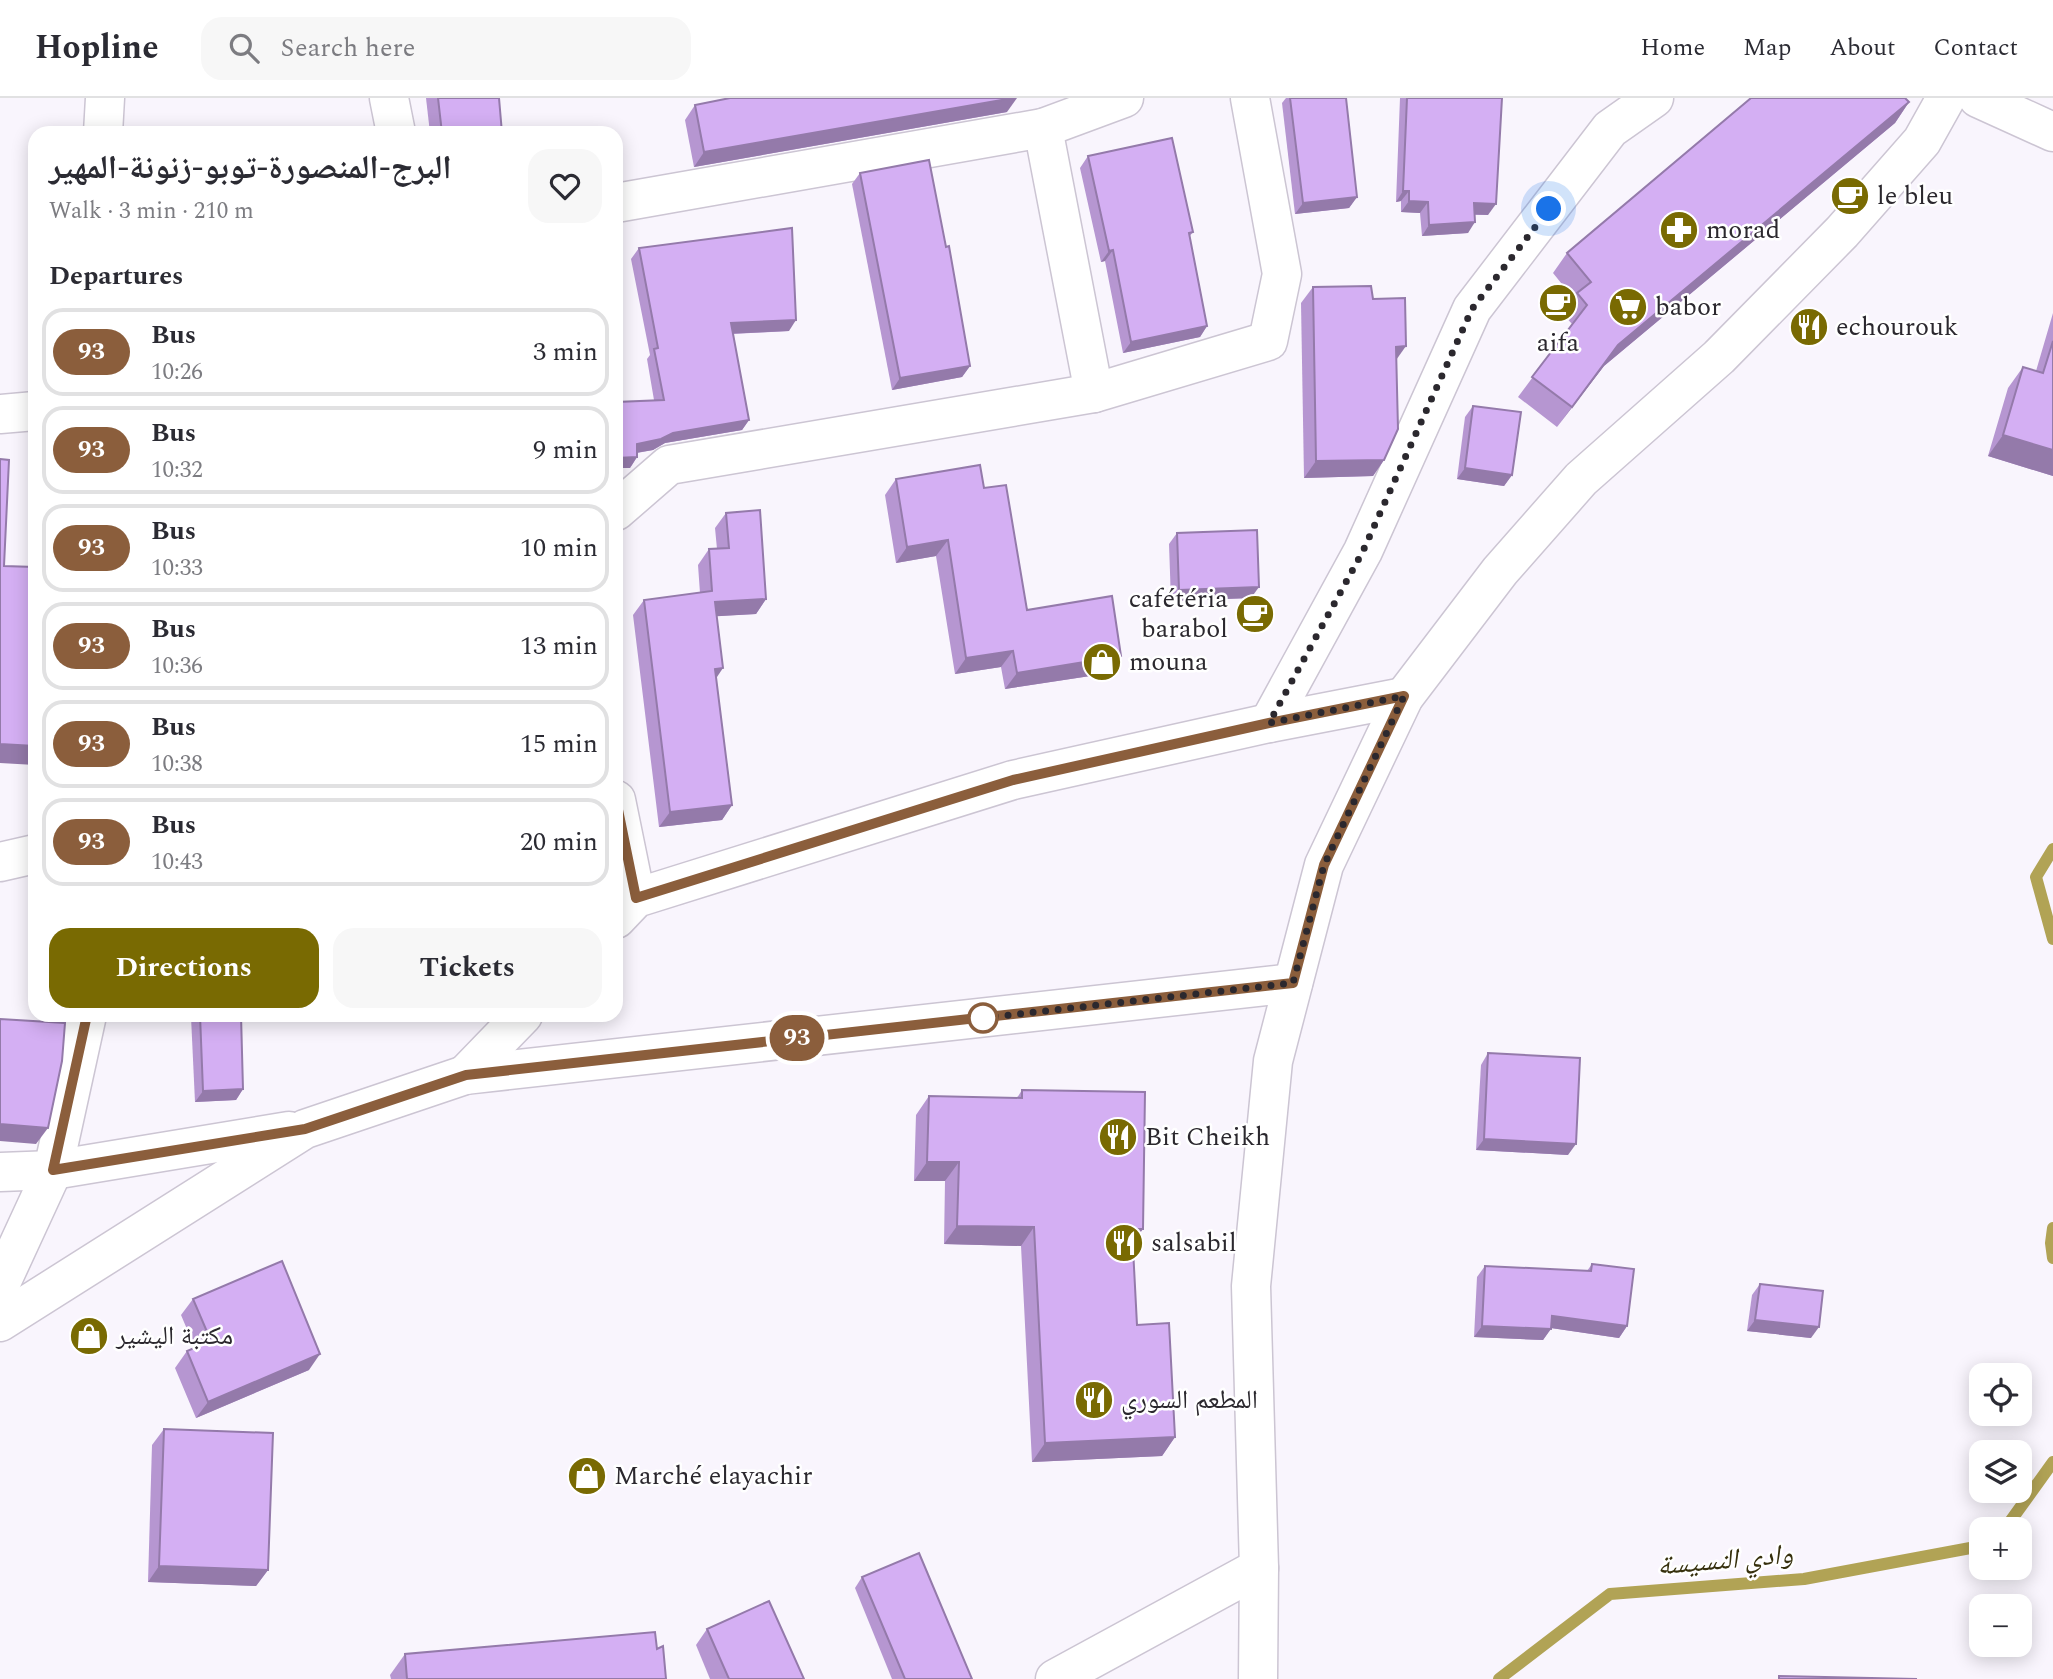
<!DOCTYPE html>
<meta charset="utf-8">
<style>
:root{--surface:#fff;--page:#f7f7f7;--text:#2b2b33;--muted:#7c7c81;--line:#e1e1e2;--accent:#796a02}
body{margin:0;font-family:Spectral,"Noto Naskh Arabic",serif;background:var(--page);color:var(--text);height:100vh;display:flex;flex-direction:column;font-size:26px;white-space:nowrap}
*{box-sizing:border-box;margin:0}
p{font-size:23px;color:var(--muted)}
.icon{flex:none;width:38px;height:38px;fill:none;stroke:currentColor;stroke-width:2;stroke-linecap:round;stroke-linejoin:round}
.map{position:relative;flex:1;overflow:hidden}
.panel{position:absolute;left:28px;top:28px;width:595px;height:896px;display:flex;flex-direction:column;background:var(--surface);border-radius:21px;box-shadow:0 4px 18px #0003}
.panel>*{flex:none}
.badge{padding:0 14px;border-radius:23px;font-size:24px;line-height:46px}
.tools{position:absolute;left:1969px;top:1265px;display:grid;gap:14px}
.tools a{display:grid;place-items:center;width:63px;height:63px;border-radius:14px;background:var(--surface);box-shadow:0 4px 18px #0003;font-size:35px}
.you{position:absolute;width:35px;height:35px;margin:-18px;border:5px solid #fff;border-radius:50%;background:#1a73e8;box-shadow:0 0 0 10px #1a73e833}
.map>.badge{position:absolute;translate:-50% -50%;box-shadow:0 0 0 4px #fff}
h2{padding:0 21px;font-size:26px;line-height:63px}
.round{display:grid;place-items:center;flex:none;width:74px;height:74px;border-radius:21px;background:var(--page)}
.headline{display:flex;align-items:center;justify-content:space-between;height:119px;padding:0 21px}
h1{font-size:33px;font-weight:700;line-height:52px}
.primary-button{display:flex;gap:14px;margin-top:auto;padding:14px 21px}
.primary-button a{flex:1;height:80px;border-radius:21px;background:var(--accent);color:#fff;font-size:28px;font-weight:700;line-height:80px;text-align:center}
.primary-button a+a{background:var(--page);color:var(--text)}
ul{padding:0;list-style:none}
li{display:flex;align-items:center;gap:21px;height:88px;margin:0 14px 10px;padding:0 7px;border:4px solid var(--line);border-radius:21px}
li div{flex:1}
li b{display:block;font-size:26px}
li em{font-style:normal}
li .badge{min-width:77px;font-weight:700;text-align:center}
header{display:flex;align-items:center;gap:42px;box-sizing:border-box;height:98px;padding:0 35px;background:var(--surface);border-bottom:2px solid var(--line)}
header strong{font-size:33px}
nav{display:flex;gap:38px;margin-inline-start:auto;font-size:24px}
.search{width:490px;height:63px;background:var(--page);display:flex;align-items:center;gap:18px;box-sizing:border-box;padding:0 24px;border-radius:21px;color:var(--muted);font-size:26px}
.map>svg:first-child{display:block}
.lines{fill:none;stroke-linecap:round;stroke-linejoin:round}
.stream{stroke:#b1a355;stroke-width:12}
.minor-casing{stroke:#ccc5d3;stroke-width:41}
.major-casing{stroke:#ccc5d3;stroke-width:41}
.minor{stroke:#fff;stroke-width:38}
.major{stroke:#fff;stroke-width:38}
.wall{fill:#b696d1}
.shaded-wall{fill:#947aaa}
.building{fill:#d4aff3;stroke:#947aaa;stroke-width:2}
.line-casing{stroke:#fff;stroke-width:16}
.line{stroke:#8b5e3c;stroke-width:10}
.walk{stroke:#2b282e;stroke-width:7;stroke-dasharray:0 12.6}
.stop-dot{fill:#fff;stroke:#8b5e3c;stroke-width:3.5}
.labels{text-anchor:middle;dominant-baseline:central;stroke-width:5;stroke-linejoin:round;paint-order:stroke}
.poi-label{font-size:26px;fill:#2b282e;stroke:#fff;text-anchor:start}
.water-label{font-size:28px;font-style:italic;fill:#36300d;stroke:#fff}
</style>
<header>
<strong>Hopline</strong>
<div class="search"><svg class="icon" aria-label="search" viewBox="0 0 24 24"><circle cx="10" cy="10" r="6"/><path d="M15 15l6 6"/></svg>Search here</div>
<nav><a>Home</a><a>Map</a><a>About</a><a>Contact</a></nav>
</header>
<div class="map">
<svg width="2053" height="1581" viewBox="0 0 2053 1581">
<rect width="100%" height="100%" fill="#f9f5fd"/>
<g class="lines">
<g class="stream">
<polyline points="2053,751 2036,779 2053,841"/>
<polyline points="2053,1130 2051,1145 2053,1160"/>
<polyline points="2004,1432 2053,1364"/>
<polyline points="1499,1581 1610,1496 1804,1481 1981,1448"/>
</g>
<g class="minor-casing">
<g id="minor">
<polyline points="389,0 396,35"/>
<polyline points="1978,0 2053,34"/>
<polyline points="1043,30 1094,295"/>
<polyline points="103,35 105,0"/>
<polyline points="616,105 1043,30 1124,0"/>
<polyline points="0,316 35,313"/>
<polyline points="616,413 669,367 1094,295 1268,243 1282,176 1250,0"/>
<polyline points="1269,625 1363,453 1472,211 1610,31 1654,0"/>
<polyline points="616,702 636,800"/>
<polyline points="0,764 35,756"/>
<polyline points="616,821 636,800 1013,682 1269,625 1404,599"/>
<polyline points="465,977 523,917"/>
<polyline points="0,1074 53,1072 289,1033"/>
<polyline points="0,1187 53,1072 87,917"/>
<polyline points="0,1224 305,1031 465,977 1293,885"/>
<polyline points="1055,1581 1259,1470"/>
</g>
</g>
<g class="major-casing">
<polyline id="major" points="1258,1581 1259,1470 1251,1188 1273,963 1324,767 1404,599 1500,473 1581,381 1719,259 1842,134 1922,43 1946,0"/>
</g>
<use href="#minor" class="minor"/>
<use href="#major" class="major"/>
</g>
<g class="wall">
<polygon points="426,0 499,0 502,35 430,35"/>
<polygon points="1286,0 1346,0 1357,99 1349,110 1295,116 1282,5"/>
<polygon points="1400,0 1502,0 1488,117 1475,117 1468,135 1422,138 1420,115 1401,114 1401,103 1396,104"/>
<polygon points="1909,4 1895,25 1604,268 1557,329 1518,299 1572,226 1563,216 1574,201 1553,175 1567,155"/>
<polygon points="695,7 1007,14 694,69 685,22"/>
<polygon points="1088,58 1193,134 1189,139 1207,228 1200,239 1123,255 1105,163 1101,164 1080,70"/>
<polygon points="860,75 970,268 962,279 892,292 852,86"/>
<polygon points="639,150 789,233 733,236 749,322 742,332 665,345 653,352 637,355 637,359 630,370 654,302 647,261 650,257 631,161"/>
<polygon points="1313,189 1373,201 1384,362 1373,378 1304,380 1301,205"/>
<polygon points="2053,215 2053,378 1988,358 2008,290 2023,269 2036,273"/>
<polygon points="1473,308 1512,377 1504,388 1457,381 1465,319"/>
<polygon points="896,381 984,390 1027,512 1121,558 1110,575 1005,591 1001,569 955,576 936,458 896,465 885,397"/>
<polygon points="726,415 766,501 756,516 717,518 716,580 732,707 722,722 659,729 633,517 644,502 700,495 698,467 709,451 717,451 715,430"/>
<polygon points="1177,435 1251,500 1171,503 1169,446"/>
<polygon points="193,917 241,917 243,991 236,1002 195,1004 191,919"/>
<polygon points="1488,955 1568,1057 1476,1052 1481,967"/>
<polygon points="1022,992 1143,1131 1133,1144 1137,1227 1175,1339 1162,1358 1032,1364 1021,1148 944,1146 945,1083 914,1083 916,1017 929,998 1017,1000"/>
<polygon points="1592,1166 1627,1228 1619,1240 1551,1230 1543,1242 1474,1239 1477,1179 1485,1168 1587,1173"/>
<polygon points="1760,1186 1811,1240 1747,1233 1752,1197"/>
<polygon points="193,1201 309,1272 196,1320 175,1270 187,1253 195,1250 181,1217"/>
<polygon points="164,1331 268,1472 256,1488 148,1484 152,1347"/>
<polygon points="862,1479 972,1581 892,1581 855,1490"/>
<polygon points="707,1531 804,1581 710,1581 696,1547"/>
<polygon points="657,1551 666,1581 391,1581 390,1577 405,1556"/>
</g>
<g class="shaded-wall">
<polygon points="1013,0 1017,0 1007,14 694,69 704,54"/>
<polygon points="1909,4 1895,25 1604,268 1557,329 1618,247"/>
<polygon points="1403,93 1409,93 1401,103 1396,104"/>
<polygon points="1357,99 1349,110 1295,116 1303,105"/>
<polygon points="1409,103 1428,104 1420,115 1401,114"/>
<polygon points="1474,105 1496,106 1488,117 1467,116"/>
<polygon points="1475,124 1468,135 1422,138 1429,127"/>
<polygon points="1113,152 1105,163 1101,164 1109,153"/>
<polygon points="796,222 789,233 723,236 731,225"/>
<polygon points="1207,228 1200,239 1123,255 1131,244"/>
<polygon points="1406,248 1394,265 1396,249"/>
<polygon points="970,268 962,279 892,292 900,280"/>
<polygon points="749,322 742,332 665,345 653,352 629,356 637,346 673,335"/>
<polygon points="2003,337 2053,352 2053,378 1988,358"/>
<polygon points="637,359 630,370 616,370 616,360"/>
<polygon points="1384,362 1373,378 1304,380 1316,363"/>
<polygon points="1465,370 1512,377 1504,388 1457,381"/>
<polygon points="948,442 936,458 896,465 907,449"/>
<polygon points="1259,489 1251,500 1171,503 1179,492"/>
<polygon points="766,501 756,516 704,519 715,504"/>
<polygon points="1013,553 1001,569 955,576 966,560"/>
<polygon points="1121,558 1110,575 1005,591 1017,575"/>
<polygon points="723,570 713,585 715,571"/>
<polygon points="0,646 35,648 35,667 0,665"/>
<polygon points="732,707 722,722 659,729 670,714"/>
<polygon points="243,991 236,1002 195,1004 203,993"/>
<polygon points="0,1026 48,1030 36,1046 0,1043"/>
<polygon points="1484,1041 1576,1046 1568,1057 1476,1052"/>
<polygon points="927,1064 959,1064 945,1083 914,1083"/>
<polygon points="957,1128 1034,1129 1021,1148 944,1146"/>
<polygon points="1132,1131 1143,1131 1129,1149"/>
<polygon points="1552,1218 1627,1228 1619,1240 1544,1229"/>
<polygon points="1755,1222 1819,1229 1811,1240 1747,1233"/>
<polygon points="1482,1228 1551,1231 1543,1242 1474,1239"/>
<polygon points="320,1256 309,1272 196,1320 208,1304"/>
<polygon points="1175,1339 1162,1358 1032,1364 1045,1345"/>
<polygon points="159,1468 268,1472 256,1488 148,1484"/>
</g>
<g class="building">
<polygon points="438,0 499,0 502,35 442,35"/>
<polygon points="730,0 1013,0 704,54 695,7"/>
<polygon points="1290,0 1346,0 1357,99 1303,105"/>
<polygon points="1407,0 1502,0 1496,106 1474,105 1475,124 1429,127 1428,104 1409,103 1409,93 1403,93"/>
<polygon points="1751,0 1905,0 1909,4 1618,247 1572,309 1532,279 1587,207 1577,195 1591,184 1567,155"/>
<polygon points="1172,40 1193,134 1189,135 1207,228 1131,244 1113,152 1109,153 1088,58"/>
<polygon points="929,62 946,149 949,148 970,268 900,280 860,75"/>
<polygon points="792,130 796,222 731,225 749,322 673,335 661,341 637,346 637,359 616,360 616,304 664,302 654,251 658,250 639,150"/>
<polygon points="1371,188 1373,201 1405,200 1406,248 1396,249 1398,331 1384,362 1316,363 1313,189"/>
<polygon points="2053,243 2053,352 2003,337 2023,269 2043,275"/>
<polygon points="1473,308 1521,314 1512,377 1465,370"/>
<polygon points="0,361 9,362 4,468 35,469 35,648 0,646"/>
<polygon points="980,367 984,390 1006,387 1027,512 1112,498 1121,558 1017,575 1013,553 966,560 948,442 907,449 896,381"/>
<polygon points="760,412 766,501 715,504 723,570 715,571 732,707 670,714 644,502 712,493 709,451 729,450 726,415"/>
<polygon points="1257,432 1259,489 1179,492 1177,435"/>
<polygon points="200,917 241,917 243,991 203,993"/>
<polygon points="0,921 65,925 62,963 48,1030 0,1026"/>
<polygon points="1488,955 1580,960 1576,1046 1484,1041"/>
<polygon points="1022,992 1145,994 1143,1131 1132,1131 1137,1227 1169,1225 1175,1339 1045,1345 1034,1129 957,1128 959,1064 927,1064 929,998 1022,1000"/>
<polygon points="282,1163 320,1256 208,1304 187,1253 211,1243 193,1201"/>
<polygon points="1592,1166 1634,1171 1627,1228 1552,1218 1551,1231 1482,1228 1485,1168 1591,1173"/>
<polygon points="1760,1186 1823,1193 1819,1229 1755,1222"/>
<polygon points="164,1331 273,1335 268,1472 159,1468"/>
<polygon points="919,1455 972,1581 905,1581 862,1479"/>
<polygon points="769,1503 804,1581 729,1581 707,1531"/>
<polygon points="655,1534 657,1551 663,1548 666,1581 407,1581 405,1556"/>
<polygon points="1779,1578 1917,1581 1779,1581"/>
</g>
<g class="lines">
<g class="line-casing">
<polyline id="line" points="87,917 53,1072 305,1031 466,977 1293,885 1324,767 1404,598 1269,625 1013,682 636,800 616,702"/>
</g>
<use href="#line" class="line"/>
<polyline class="walk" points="983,920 1293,885 1324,767 1404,598 1269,625 1363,453 1472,211 1549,111"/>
</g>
<defs>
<g id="cafe-disc" transform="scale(2.0125)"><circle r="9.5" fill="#796a02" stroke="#fff"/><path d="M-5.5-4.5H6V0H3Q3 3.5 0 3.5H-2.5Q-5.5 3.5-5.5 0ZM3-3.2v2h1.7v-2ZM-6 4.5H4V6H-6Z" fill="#fff"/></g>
<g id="pharmacy-disc" transform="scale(2.0125)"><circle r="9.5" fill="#796a02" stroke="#fff"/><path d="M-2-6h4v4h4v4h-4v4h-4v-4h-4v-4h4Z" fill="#fff"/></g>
<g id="supermarket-disc" transform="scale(2.0125)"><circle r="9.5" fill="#796a02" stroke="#fff"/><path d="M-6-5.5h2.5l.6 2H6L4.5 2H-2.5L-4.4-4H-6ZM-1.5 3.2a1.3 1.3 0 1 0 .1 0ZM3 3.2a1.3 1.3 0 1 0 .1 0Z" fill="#fff"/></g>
<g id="restaurant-disc" transform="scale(2.0125)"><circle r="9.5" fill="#796a02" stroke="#fff"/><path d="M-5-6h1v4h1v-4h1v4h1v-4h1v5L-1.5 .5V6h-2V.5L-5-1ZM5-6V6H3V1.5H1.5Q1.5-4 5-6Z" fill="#fff"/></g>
<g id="shop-disc" transform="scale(2.0125)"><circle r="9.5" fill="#796a02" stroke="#fff"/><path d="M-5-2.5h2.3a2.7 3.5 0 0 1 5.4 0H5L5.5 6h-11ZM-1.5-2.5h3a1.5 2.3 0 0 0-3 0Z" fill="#fff"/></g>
</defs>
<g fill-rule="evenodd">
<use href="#cafe-disc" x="1850" y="98"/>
<use href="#pharmacy-disc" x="1679" y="132"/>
<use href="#cafe-disc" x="1558" y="205"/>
<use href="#supermarket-disc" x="1628" y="209"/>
<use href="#restaurant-disc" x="1809" y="229"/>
<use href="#cafe-disc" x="1255" y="516"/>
<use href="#shop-disc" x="1102" y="564"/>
<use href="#restaurant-disc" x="1118" y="1039"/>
<use href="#restaurant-disc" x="1124" y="1145"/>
<use href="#shop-disc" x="89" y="1238"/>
<use href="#restaurant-disc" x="1094" y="1302"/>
<use href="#shop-disc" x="587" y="1378"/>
</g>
<circle class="stop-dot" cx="983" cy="920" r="14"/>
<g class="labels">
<g class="poi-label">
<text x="1877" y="98">le bleu</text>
<text x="1706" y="132">morad</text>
<text x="1655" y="209">babor</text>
<text x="1836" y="229">echourouk</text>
<text x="1558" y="245" text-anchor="middle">aifa</text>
<text x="1228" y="501" text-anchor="end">cafétéria<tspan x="1228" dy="30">barabol</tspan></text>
<text x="1129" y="564">mouna</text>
<text x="1145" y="1039">Bit Cheikh</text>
<text x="1151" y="1145">salsabil</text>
<text x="116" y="1238">مكتبة اليشير</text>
<text x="1121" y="1302">المطعم السوري</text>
<text x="614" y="1378">Marché elayachir</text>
</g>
<g class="water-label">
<text transform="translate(1725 1462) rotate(-5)">وادي النسيسة</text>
</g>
</g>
</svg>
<div class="tools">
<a><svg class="icon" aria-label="locate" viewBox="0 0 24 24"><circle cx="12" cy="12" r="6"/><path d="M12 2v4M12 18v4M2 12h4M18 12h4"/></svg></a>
<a><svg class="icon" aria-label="layers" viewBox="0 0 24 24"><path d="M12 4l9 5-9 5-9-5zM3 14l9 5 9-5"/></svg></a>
<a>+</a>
<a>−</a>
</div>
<div class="you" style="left:1549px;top:111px"></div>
<b class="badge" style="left:797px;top:940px;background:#8b5e3c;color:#fff">93</b>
<section class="panel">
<div class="headline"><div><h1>البرج-المنصورة-توبو-زنونة-المهير</h1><p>Walk · 3 min · 210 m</p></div><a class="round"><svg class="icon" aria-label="heart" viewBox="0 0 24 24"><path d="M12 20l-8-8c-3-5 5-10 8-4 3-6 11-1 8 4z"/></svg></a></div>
<h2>Departures</h2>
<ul>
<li><span class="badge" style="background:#8b5e3c;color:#fff">93</span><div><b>Bus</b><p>10:26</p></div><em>3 min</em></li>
<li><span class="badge" style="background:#8b5e3c;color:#fff">93</span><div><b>Bus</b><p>10:32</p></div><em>9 min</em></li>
<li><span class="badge" style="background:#8b5e3c;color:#fff">93</span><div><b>Bus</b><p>10:33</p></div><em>10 min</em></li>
<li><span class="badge" style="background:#8b5e3c;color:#fff">93</span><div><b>Bus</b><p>10:36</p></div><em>13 min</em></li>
<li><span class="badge" style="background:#8b5e3c;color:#fff">93</span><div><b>Bus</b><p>10:38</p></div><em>15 min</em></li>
<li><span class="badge" style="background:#8b5e3c;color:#fff">93</span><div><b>Bus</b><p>10:43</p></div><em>20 min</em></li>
</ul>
<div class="primary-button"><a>Directions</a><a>Tickets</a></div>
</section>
</div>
